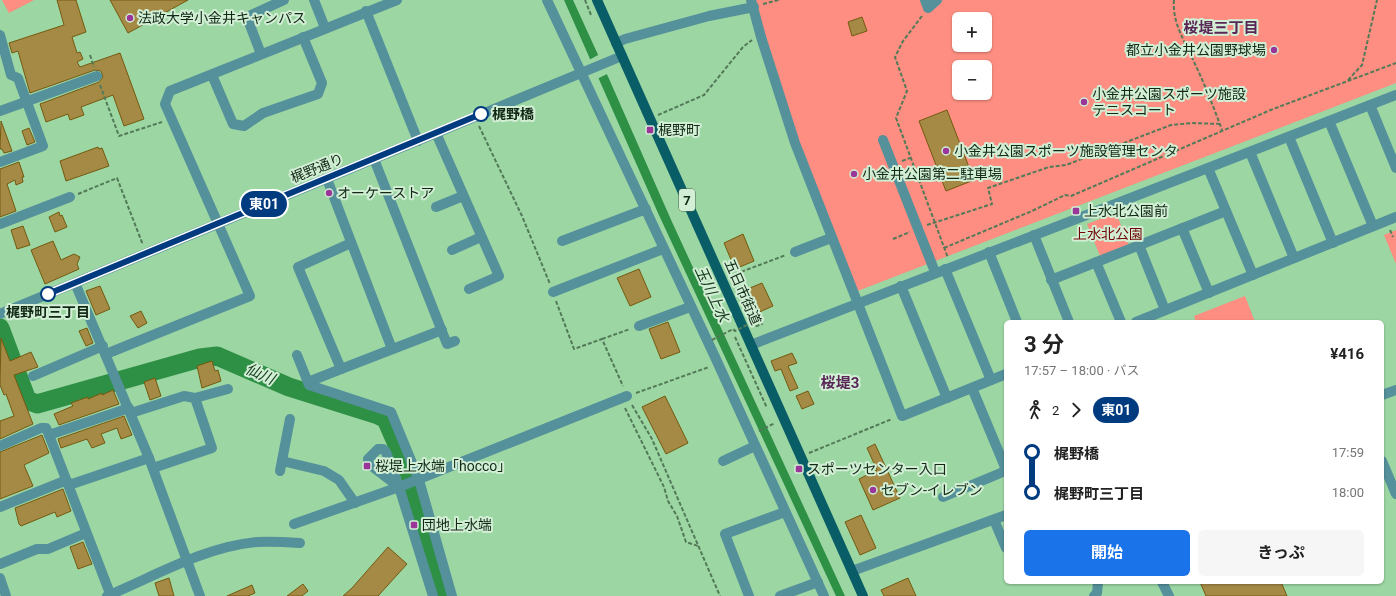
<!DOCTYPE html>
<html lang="ja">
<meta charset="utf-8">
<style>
:root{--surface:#fff;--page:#f6f6f6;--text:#222;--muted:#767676;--accent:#1a73e8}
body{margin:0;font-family:Roboto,"Noto Sans JP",sans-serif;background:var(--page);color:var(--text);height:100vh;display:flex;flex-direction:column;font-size:15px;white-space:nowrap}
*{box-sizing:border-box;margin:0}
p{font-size:13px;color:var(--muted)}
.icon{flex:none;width:22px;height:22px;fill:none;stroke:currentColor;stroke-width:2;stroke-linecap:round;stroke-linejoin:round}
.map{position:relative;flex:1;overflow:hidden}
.drawer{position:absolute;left:1004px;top:320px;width:380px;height:264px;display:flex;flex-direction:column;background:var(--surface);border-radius:6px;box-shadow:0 1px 3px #0004}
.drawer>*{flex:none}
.badge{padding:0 8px;border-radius:13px;font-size:14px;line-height:26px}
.tools{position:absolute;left:952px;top:12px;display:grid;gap:8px}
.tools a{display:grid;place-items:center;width:40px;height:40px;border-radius:6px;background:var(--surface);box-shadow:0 1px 3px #0004;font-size:20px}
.map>.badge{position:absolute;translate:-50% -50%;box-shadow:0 0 0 2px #fff}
.legs{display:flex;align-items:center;gap:6px;height:44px;padding:0 20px;font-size:13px}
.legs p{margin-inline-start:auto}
.overview{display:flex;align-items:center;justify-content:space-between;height:68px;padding:0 20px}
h1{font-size:22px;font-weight:700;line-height:30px}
.action{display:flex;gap:8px;margin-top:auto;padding:8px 20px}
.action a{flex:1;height:46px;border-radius:6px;background:var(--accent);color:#fff;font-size:16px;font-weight:700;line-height:46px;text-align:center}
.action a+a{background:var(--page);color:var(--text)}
ul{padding:0 20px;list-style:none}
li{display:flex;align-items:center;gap:14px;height:40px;font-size:15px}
li i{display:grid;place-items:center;width:6px;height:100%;margin:0 5px;background:currentColor}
li i::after{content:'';width:10px;height:10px;margin:-5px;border:3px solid;border-radius:50%;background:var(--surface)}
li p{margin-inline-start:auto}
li:first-child i{background:linear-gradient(#0000 50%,currentColor 0)}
li:last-child i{background:linear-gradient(currentColor 50%,#0000 0)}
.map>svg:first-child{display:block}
.green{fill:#fd8e81;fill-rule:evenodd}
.water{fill:#2d9045}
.pier{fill:#9cd6a3}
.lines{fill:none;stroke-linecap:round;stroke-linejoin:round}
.river{stroke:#2d9045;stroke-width:19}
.building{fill:#a58a46;stroke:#745a0e}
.path{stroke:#537a58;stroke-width:2;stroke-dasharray:4 2;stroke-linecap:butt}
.minor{stroke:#55919b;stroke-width:10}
.major{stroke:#095d67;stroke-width:10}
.path-bridge{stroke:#537a58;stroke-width:2;stroke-dasharray:4 2;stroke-linecap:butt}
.line-1-casing{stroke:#fff;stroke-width:9}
.line-1{stroke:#003b80;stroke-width:6}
.poi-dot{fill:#9a3599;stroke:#d2efd5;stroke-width:1.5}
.stop-1-dot{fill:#fff;stroke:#003b80;stroke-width:2}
.labels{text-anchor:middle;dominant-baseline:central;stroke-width:4;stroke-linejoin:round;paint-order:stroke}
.shield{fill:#d2efd5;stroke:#4b644f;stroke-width:1}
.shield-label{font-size:13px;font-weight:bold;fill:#112815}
.poi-label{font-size:14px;fill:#112815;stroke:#d2efd5;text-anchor:start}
.stop-label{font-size:14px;font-weight:bold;fill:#112815;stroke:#d2efd5;text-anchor:start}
.street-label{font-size:14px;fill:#112815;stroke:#d2efd5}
.park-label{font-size:14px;fill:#720506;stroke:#d2efd5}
.neighbourhood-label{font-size:15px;font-weight:bold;fill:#582757;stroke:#d2efd5}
.water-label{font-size:15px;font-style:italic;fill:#133a1b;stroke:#d2efd5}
</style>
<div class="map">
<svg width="1396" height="596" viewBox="0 0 1396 596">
<rect width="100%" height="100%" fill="#9cd6a3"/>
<g class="green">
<polygon points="2,0 34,0 9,13"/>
<path d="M754,0H1396V83L855,292L799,141ZM959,19H985V45H959ZM959,67H985V93H959Z"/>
<polygon points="1116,213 1129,245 1100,256 1087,224"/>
<polygon points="1396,230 1396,264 1384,235"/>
<polygon points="1245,296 1255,322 1196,322 1194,316"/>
</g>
<polygon class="water" points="564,0 573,0 610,81 672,222 845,596 836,596 658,213"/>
<polygon class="pier" points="600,54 609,73 597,79 589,60"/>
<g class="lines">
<polyline class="river" points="0,328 27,400 37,404 200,358 217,356 289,387 378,415 386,419 409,472 445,596"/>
</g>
<g class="building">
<polygon points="57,0 76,0 86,32 72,37 77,53 80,52 83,59 77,62 80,67 120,53 144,119 124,126 113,95 81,107 84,115 70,120 68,114 46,122 40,104 99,82 103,77 101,71 95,70 30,93 18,51 12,53 9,43 64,25"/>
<polygon points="110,0 188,0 128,33"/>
<polygon points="862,17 867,31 852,36 848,22"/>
<polygon points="947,110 974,180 946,191 919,121"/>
<polygon points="1,121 12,151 4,153 2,149 0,149"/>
<polygon points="29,128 35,142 27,145 22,131"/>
<polygon points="98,147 99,149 102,148 109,166 66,181 60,161"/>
<polygon points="19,162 24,177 22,177 23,182 16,185 15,180 7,184 16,211 0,217 0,169"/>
<polygon points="59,212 60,216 62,215 67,227 55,232 49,217"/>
<polygon points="23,226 30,245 17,249 11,230"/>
<polygon points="743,234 754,261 735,269 724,243"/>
<polygon points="53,241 61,260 74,254 80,257 77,264 79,269 45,284 31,250"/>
<polygon points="639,269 651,297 630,306 617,278"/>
<polygon points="762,283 773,306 755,314 745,290"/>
<polygon points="100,286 110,309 96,315 86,291"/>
<polygon points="141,311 147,323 138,328 130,316"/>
<polygon points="668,322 680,352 661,359 649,329"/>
<polygon points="87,328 93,343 86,346 79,331"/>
<polygon points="1,338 10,361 31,352 38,367 14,375 33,424 0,439 0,421 14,416 6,394 4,395 0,385"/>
<polygon points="792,353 797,363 788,366 798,388 790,391 781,369 775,371 771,361"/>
<polygon points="212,361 215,371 218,370 221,381 202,388 197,366"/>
<polygon points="155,378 161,396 150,400 144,382"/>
<polygon points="113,390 119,404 59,425 54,414 73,406 71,403 88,397 88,399 102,393 102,395"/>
<polygon points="808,391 814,404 802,409 796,396"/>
<polygon points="665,396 688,443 666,454 642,407"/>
<polygon points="124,416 132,435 121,439 117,428 101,434 105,443 92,448 87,439 61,448 58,439"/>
<polygon points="42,435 49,453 24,465 33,486 0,499 0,452"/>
<polygon points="875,444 900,498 873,510 859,479 877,470 867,448"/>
<polygon points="63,489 71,511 57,517 55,512 21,526 19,524 15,508"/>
<polygon points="861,515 876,548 860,555 845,522"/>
<polygon points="83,542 92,564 78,569 70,547"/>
<polygon points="388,547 407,564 378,596 343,596 352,588"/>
<polygon points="169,578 174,596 159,596 155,583"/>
<polygon points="908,578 916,596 884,596 881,590"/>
<polygon points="1200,582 1281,582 1287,596 1206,596"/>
<polygon points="303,584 308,591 302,596 287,596"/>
<polygon points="252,585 255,593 248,596 227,596"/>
</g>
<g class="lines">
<g class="path">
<polyline points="585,0 591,15"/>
<path d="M1174,0C1172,24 1186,43 1195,64C1205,85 1214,108 1222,130"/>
<polyline points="763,4 779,0"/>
<polyline points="922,16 903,41 895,57 907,91 896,118 948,258"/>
<polyline points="90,55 94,67"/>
<polyline points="1348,80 1362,65 1377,0"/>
<polyline points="100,85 119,136 162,122"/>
<polyline points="658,115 704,95 743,47 752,40"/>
<polyline points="479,126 522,216 550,284"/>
<polyline points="902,161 910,158"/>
<polyline points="868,176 884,169"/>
<polyline points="78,194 117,178 143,245"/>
<polyline points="927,225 992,204 988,188 1049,167 1066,165 1171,125 1192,123 1220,124"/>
<polyline points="1390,230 1393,237"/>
<polyline points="893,239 910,232"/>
<polyline points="944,248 1032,211 1065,195 1071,196 1273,109 1396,63"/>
<polyline points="730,276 786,255"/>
<polyline points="556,301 574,349 602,339 623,386"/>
<polyline points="751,323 760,319 762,324 754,327"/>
<polyline points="735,337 767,408"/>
<polyline points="602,339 630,329"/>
<polyline points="636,393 709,367"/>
<polyline points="632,405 652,439 720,596"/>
<polyline points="625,408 664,487 668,501 677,516 686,542 698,546"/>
<polyline points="759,431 775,423"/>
<polyline points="809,453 892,419"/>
</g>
<g class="minor">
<polyline points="314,0 325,28"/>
<polyline points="547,0 715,357 824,596"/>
<polyline points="751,0 761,37 795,143 902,416 1006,374"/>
<polyline points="925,0 928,8 937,0"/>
<polyline points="366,11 418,141"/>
<polyline points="0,35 11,75 18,78 43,146 0,162"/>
<polyline points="616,43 625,39 709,16 754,7"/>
<polyline points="261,54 248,20 251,15 284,0"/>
<polyline points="212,75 233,124 244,126 263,113 318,94 322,83 303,37"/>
<polyline points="1370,105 1396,168"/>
<polyline points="0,111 97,76"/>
<polyline points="1329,121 1373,226"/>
<polyline points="436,133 499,276 469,289"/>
<polyline points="1289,137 1333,243"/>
<polyline points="883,140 935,272"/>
<polyline points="1250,152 1294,258"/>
<polyline points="374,159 447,344 455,341"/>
<polyline points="1208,168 1253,275"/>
<polyline points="327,179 392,349"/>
<polyline points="436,207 463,196"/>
<polyline points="0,224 70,197"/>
<polyline points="1182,228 1209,293"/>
<polyline points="1034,235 1069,322"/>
<polyline points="562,241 646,209"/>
<polyline points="351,243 298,267 341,369 442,330"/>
<polyline points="1139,245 1165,310"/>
<polyline points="452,250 481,237"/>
<polyline points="795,252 831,238"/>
<polyline points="989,252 1017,322"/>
<polyline points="1096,262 1121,322"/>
<polyline points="945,269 991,380"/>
<polyline points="1051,280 1226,211"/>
<polyline points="75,283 149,458 200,596"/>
<polyline points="901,286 947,398"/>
<polyline points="553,292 663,249"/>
<polyline points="0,314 622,56"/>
<polyline points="1136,322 1396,217"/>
<polyline points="639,326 690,307"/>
<polyline points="751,345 1396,95"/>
<polyline points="106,354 250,296 165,104 170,91 397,0"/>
<polyline points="297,355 309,385 391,412 419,480 452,596"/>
<polyline points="33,376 103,346"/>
<polyline points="308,382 341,369"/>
<polyline points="1382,395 1396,390"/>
<polyline points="195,398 228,389"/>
<polyline points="131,413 184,396 195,398 212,448 153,468"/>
<polyline points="49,435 111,596"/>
<polyline points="0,446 41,428 46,428 49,435 129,408"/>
<polyline points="282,461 324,471 339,480 355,503"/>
<polyline points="723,461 755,446"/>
<polyline points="1382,461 1396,494"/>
<polyline points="280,471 290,419"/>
<polyline points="399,487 369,464 368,459 378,449 383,449 386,452 399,487 433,596"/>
<polyline points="943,497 1003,472 1005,467 972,388"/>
<polyline points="0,507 62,482 66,482 72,484 149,458"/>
<polyline points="994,520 1006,548"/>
<polyline points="294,524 399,487 627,396"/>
<polyline points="0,564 37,549 48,549 86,533"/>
<polyline points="852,571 1006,515"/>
<polyline points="0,578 6,596"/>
<polyline points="1162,582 1169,596"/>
<path d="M107,596C155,576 204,547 257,542C271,541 286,542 300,543"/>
<polyline points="749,596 725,534 785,512"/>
<polyline points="780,596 818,582"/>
<polyline points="1094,596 1097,593 1098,582"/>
</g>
<polyline class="major" points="597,0 863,596"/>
<polyline class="path-bridge" points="712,340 733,329 735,331 747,325"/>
</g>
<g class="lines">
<g class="line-1-casing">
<polyline id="line-1" points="48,294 481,114"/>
</g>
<use href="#line-1" class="line-1"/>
</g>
<g class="poi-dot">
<circle cx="130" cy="18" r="4"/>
<circle cx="1274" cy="50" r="4"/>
<circle cx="1084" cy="102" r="4"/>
<rect x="646" y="126" width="8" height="8" rx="2"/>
<circle cx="946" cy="151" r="4"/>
<circle cx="854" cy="174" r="4"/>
<circle cx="329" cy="193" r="4"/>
<rect x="1072" y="207" width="8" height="8" rx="2"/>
<rect x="363" y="462" width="8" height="8" rx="2"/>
<rect x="795" y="465" width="8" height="8" rx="2"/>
<circle cx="873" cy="490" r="4"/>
<rect x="410" y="521" width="8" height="8" rx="2"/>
</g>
<g class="stop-1-dot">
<circle cx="481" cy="114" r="7"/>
<circle cx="48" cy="294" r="7"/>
</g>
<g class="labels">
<rect class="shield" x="679" y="189" width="16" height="22" rx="3"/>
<g class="shield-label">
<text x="687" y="200">7</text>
</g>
<g class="poi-label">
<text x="138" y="18">法政大学小金井キャンパス</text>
<text x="1266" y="50" text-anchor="end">都立小金井公園野球場</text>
<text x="1092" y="94">小金井公園スポーツ施設<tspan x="1092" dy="16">テニスコート</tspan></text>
<text x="658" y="130">梶野町</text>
<text x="954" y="151">小金井公園スポーツ施設管理センタ</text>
<text x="862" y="174">小金井公園第二駐車場</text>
<text x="337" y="193">オーケーストア</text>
<text x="1084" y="211">上水北公園前</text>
<text x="375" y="466">桜堤上水端「hocco」</text>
<text x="807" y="469">スポーツセンター入口</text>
<text x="881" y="490">セブン-イレブン</text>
<text x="422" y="525">団地上水端</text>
</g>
<g class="stop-label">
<text x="492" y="114">梶野橋</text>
<text x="48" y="312" text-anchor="middle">梶野町三丁目</text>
</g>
<g class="street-label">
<text transform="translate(317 168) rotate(-22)">梶野通り</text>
<text transform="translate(743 292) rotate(66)">五日市街道</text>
</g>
<g class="park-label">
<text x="1108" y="234">上水北公園</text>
</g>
<g class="neighbourhood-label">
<text x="1221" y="28">桜堤三丁目</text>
<text x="840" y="383">桜堤3</text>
</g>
<g class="water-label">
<text transform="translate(712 294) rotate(65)">玉川上水</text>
<text transform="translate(260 374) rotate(24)">仙川</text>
</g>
</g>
</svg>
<div class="tools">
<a>+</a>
<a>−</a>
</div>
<b class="badge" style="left:264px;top:204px;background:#003b80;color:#fff">東01</b>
<section class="drawer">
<div class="overview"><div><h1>3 分</h1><p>17:57 – 18:00 · バス</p></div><b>¥416</b></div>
<div class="legs"><svg class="icon" aria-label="walk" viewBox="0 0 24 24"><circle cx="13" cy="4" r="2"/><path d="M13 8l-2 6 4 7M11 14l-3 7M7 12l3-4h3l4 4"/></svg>2<svg class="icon" aria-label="forward" viewBox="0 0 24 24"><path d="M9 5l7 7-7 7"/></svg><b class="badge" style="background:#003b80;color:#fff">東01</b></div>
<ul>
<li><i style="color:#003b80"></i><b>梶野橋</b><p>17:59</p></li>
<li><i style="color:#003b80"></i><b>梶野町三丁目</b><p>18:00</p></li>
</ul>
<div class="action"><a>開始</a><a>きっぷ</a></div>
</section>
</div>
